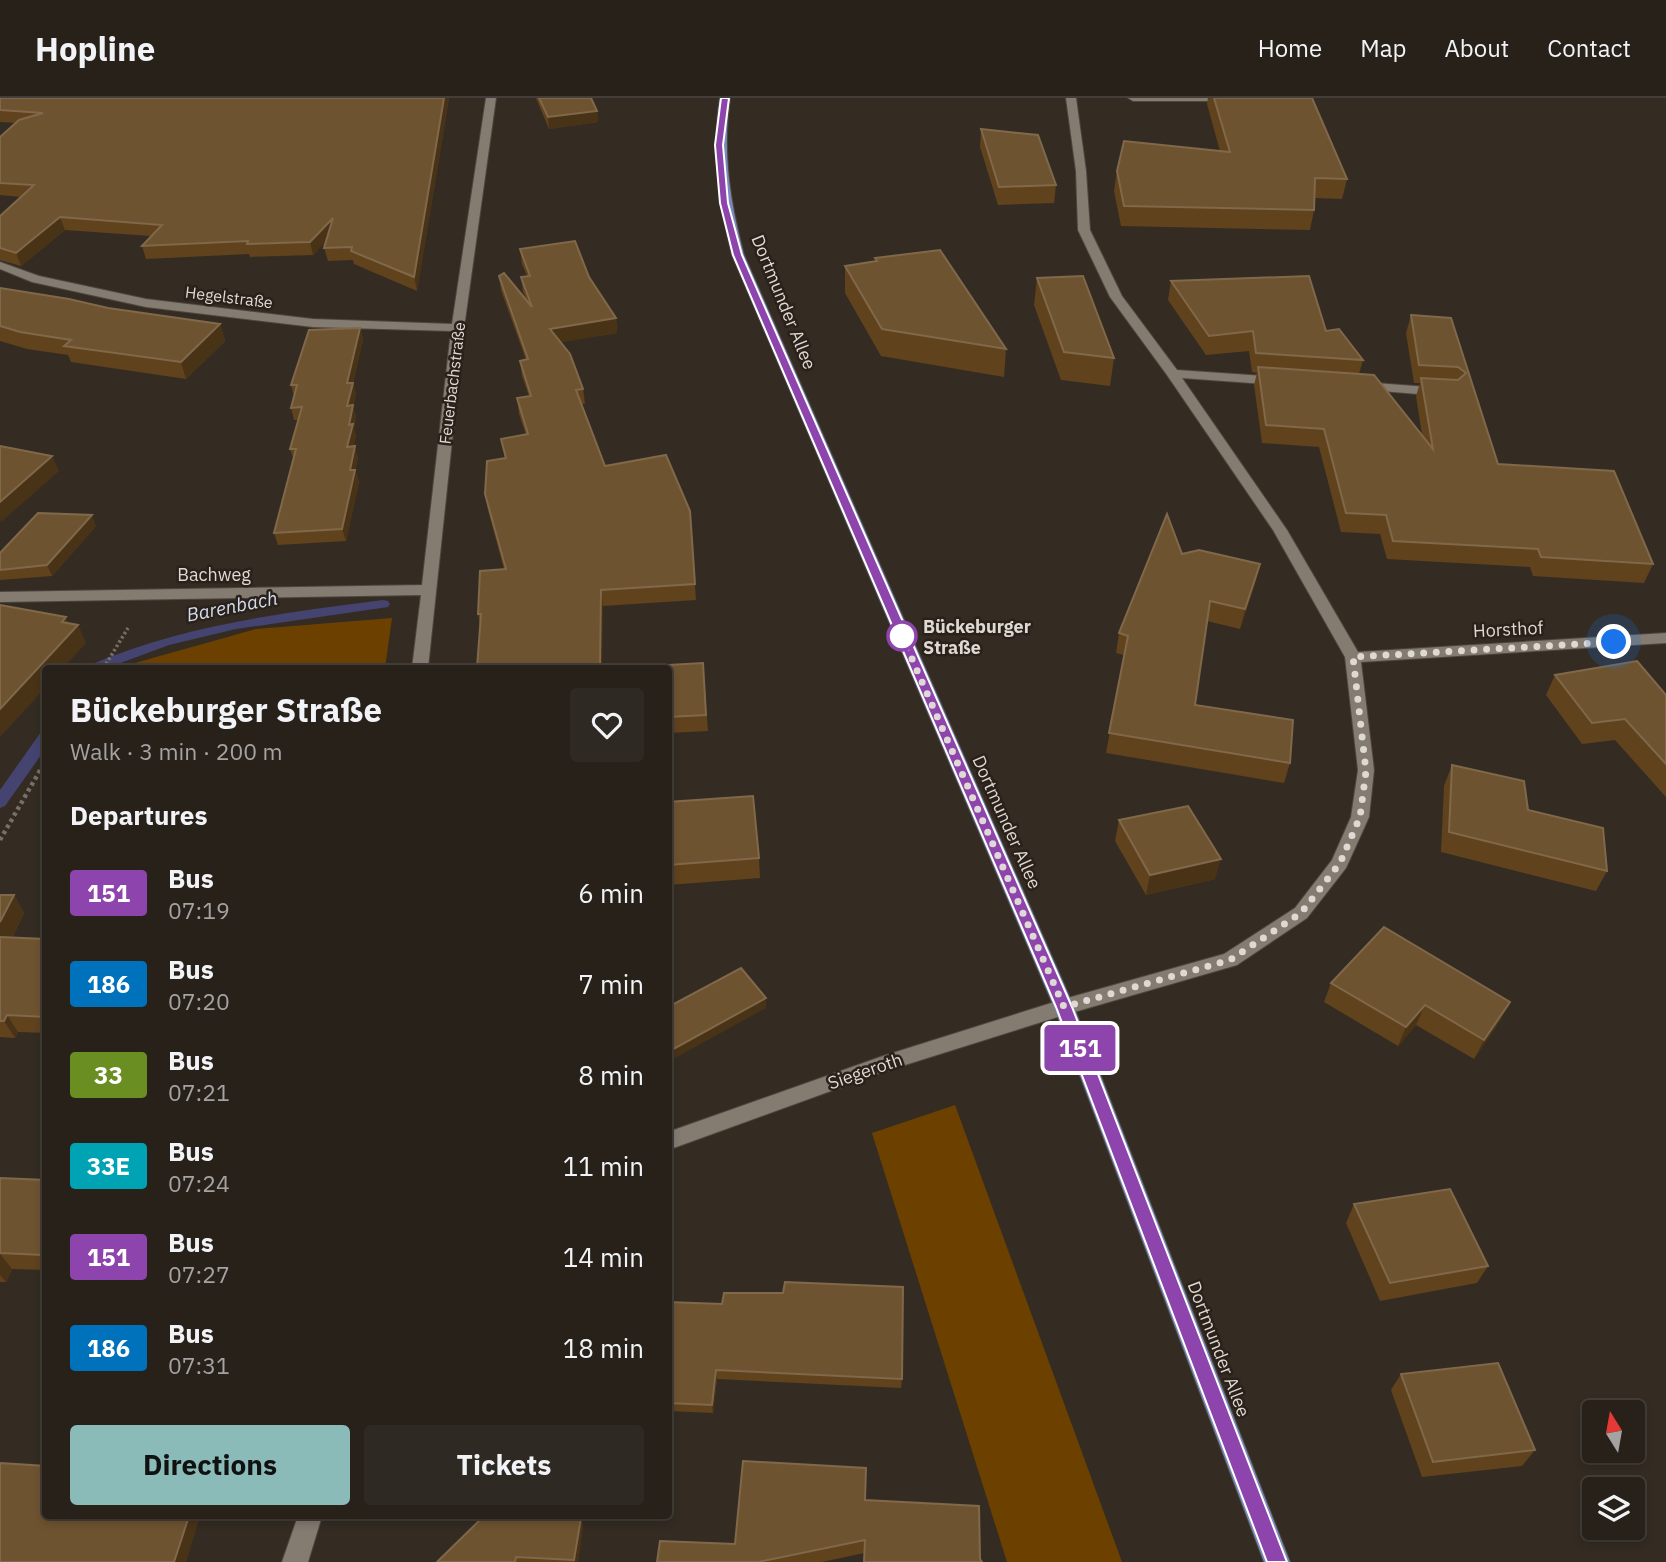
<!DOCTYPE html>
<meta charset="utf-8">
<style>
:root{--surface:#27211a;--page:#2f2923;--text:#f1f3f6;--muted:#a4a3a2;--line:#433e39;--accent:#8bbbb9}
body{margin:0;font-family:"IBM Plex Sans",sans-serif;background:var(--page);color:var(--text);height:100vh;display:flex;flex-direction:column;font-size:26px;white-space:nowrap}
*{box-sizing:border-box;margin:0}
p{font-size:23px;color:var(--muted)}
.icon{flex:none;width:38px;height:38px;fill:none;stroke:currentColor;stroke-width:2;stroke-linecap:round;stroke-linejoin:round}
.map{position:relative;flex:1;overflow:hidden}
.details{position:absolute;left:42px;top:567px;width:630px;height:854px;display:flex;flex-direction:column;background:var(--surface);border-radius:7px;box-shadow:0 4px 10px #0003,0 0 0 2px var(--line)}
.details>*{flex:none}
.badge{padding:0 14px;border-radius:5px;font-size:24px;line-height:46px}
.needle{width:46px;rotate:349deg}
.fabs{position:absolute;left:1582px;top:1302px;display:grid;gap:14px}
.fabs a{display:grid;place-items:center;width:63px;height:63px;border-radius:7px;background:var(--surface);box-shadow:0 4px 10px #0003,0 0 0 2px var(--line);font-size:35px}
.you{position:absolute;width:35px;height:35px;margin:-18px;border:5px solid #fff;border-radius:50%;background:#1a73e8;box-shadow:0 0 0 10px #1a73e833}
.map>.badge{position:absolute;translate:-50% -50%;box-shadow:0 0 0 4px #fff}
h2{padding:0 28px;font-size:26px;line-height:63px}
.round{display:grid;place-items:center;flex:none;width:74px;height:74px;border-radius:7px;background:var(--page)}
.headline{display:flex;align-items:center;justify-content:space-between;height:119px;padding:0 28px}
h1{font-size:33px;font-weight:700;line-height:52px}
.action{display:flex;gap:14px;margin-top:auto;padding:14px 28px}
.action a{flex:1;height:80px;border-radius:7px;background:var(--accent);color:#111;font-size:28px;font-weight:700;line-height:80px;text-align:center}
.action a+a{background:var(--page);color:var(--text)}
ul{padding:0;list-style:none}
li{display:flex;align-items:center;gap:21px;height:91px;padding:0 28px}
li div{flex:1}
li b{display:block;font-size:26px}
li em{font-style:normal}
li .badge{min-width:77px;font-weight:700;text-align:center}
header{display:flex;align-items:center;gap:42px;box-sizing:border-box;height:98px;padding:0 35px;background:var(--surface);border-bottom:2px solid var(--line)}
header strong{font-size:33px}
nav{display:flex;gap:38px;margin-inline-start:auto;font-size:24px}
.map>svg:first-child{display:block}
.green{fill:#6c4100}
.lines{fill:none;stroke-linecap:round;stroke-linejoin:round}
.stream{fill:#454470;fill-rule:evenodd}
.minor-casing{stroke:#4e4740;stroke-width:2}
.major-casing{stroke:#4e4740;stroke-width:2}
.path-far1{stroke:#777068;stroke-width:3.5;stroke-dasharray:2.5 2.5;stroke-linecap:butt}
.path{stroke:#777068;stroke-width:4.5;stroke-dasharray:3.5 3.5;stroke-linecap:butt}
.minor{fill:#847b71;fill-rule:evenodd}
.major{fill:#7989bb;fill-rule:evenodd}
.wall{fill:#60421d}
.shaded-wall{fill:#493317}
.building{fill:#6e5330;stroke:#80684a;stroke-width:2}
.line{fill:#8e44ad;stroke:#fff;stroke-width:2}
.walk{stroke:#ded9d3;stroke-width:7;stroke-dasharray:0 12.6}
.stop-dot{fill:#fff;stroke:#8e44ad;stroke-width:3.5}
.labels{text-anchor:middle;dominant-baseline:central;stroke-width:5;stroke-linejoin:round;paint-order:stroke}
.far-street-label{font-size:16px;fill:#ded9d3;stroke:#2a221a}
.street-label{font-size:18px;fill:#ded9d3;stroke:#2a221a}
.stop-label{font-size:18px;font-weight:bold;fill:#ded9d3;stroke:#2a221a;text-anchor:start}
.water-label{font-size:19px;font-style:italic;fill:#d4ddf1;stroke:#2a221a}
</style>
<header>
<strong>Hopline</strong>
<nav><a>Home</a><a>Map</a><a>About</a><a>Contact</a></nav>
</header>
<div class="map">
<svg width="1666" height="1464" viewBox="0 0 1666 1464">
<rect width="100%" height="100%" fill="#342c23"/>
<g class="green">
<polygon points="392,520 385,570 117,570 256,531"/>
<polygon points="955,1007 1122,1464 1007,1464 872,1035"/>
</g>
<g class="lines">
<g class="stream">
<path d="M383,502L388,503L390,506L388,509L236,531L169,547L107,570H88L90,567C184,527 282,515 383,502Z"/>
<polygon points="46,633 46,650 5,708 0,710 0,692 41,634"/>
</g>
<g class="minor-casing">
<g id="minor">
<polygon points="486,0 496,0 464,230 428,570 412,570 421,497 0,504 0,494 422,487 451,233 313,229 146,209 32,184 0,171 0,164 39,178 146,201 313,221 452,226"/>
<polygon points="1066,0 1076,0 1086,73 1090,132 1122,198 1177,272 1278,279 1284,283 1278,287 1182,280 1287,432 1358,554 1666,535 1666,545 1361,564 1374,672 1369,719 1346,770 1307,820 1237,867 1064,917 886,973 668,1052 668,1034 883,958 1064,901 1224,856 1295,810 1332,762 1351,719 1358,672 1345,559 1273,432 1167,277 1110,199 1078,132 1076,73"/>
<polygon points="1128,0 1218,0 1213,3 1133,3"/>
<polygon points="1362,284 1442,290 1448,294 1442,298 1357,291 1357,285"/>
<polygon points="298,1418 322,1418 308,1464 282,1464"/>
</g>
</g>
<g class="major-casing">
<path id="major" d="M720,0H730C722,54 730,104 744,157L1074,909L1290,1464H1264L1054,909L732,157C719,104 711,54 720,0Z"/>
</g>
<polyline class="path-far1" points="106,566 128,530"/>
<g class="path">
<polyline points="103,570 107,564"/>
<polyline points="0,742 46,662"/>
</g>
<use href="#minor" class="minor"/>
<use href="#major" class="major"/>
</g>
<g class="wall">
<polygon points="0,0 449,0 417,193 354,166 353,162 328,163 324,150 326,143 313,157 250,159 249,156 146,161 142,148 151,138 65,132 21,168 0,162 0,118 21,99 0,97 0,39 16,25 0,24"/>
<polygon points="536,0 591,0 597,13 598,24 549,31"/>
<polygon points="1208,0 1312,0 1347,81 1342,101 1315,100 1314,112 1310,132 1121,128 1114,93 1117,73 1220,53 1207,6"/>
<polygon points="981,31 1056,87 1054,105 998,107 980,49"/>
<polygon points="520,151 589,179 616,220 617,235 560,244 583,291 585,306 582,306 605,368 690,413 696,502 603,508 480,527 478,516 504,471 488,412 485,396 505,360 501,341 526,337 519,316 517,300 529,298 522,278 520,263 526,262 501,192 499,178 527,203 523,194 521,179 527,178 522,166"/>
<polygon points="875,160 1006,251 1004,279 881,258 845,195 845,168 875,163"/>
<polygon points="1037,180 1114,260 1110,288 1061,282 1034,207"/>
<polygon points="1171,183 1326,233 1363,262 1359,276 1422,337 1416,298 1420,285 1414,285 1406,235 1411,217 1451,220 1498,366 1653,466 1644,485 1533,478 1530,469 1387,461 1380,436 1341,434 1319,349 1262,345 1254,287 1257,275 1252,274 1249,253 1206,257 1168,202"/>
<polygon points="0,190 108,210 220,226 225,243 186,281 71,264 68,257 27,251 0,243"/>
<polygon points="360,230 363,241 353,285 356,296 353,308 356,319 354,331 356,338 353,348 358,360 355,372 359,384 346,443 278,447 274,435 294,362 290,351 299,322 294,322 291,310 294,298 291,287"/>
<polygon points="96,428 52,478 0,482 0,455"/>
<polygon points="1182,456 1255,486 1240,531 1207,523 1195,607 1290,665 1284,685 1106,655 1124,557 1116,555 1119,535"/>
<polygon points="703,565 708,633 668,635 668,570"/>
<polygon points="1555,577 1666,597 1666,699 1615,642 1582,646 1546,597"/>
<polygon points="1452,667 1607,773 1596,793 1441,754 1444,688"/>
<polygon points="668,704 759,760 760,780 668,787"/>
<polygon points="1119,722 1215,781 1146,797 1115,743"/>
<polygon points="0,797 14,797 24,815 12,840 45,841 46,842 46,935 18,934 15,940 0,939"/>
<polygon points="1331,885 1510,904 1499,924 1474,961 1416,927 1398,948 1324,904"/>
<polygon points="0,1080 46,1082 46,1172 12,1171 6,1184 0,1184"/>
<polygon points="1354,1106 1488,1168 1477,1185 1380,1203 1346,1125"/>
<polygon points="668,1204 902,1281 901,1290 717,1281 713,1315 668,1313"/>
<polygon points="1401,1276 1535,1352 1522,1368 1422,1379 1391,1292"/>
<polygon points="865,1402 864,1455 822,1464 657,1464 735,1446"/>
<polygon points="417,1418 532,1418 581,1420 583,1428 578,1464 437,1464 478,1423 418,1420"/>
</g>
<g class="shaded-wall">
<polygon points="444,0 449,0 417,193 414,179"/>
<polygon points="597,13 598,24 549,31 548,19"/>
<polygon points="60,119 65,132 21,168 16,155"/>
<polygon points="333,120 336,133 313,157 310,144"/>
<polygon points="616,220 617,235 552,246 550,231"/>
<polygon points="220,226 225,243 186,281 181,264"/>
<polygon points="360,230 363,241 350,297 347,285"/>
<polygon points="353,285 356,296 353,308 356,319 354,331 356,338 351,361 347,349 349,327 347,308"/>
<polygon points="355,348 358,360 355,372 359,384 346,443 342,431 350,372"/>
<polygon points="52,358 59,373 1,424 0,421 0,404"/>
<polygon points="92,417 96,428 52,478 47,467"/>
<polygon points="1260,466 1255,486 1240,531 1245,511"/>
<polygon points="601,492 603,508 602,570 600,570"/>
<polygon points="66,519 72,533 78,527 86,545 63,570 46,570 46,589 0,639 0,611"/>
<polygon points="1221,761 1215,781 1146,797 1150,777"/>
<polygon points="14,797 24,815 3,857 0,851 0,824"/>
<polygon points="766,900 766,910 668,964 668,954"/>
<polygon points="1510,904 1499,924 1474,961 1484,942"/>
<polygon points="1425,907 1416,927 1398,948 1406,929"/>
<polygon points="7,917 18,934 15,940 4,923"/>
<polygon points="46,1148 46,1161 42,1157"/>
<polygon points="0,1156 12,1171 6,1184 0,1177"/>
<polygon points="716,1272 717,1281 713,1315 712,1307"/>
<polygon points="189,1418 196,1418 199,1422 186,1464 174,1464"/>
<polygon points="581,1420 583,1428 578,1464 575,1464 574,1462"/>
</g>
<g class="building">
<polygon points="0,0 444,0 414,179 351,153 352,149 324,150 333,120 310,144 247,146 248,143 142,148 162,127 60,119 16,155 0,150 0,118 34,87 0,85 0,39 19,22 43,15 0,12"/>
<polygon points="539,0 591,0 597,13 548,19"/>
<polygon points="1214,0 1312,0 1347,81 1315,80 1314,112 1124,108 1117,73 1124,43 1230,54"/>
<polygon points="981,31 1038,37 1056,87 999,89"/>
<polygon points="575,143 589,179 616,220 550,231 570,256 583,291 576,292 605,368 666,357 690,413 695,486 601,492 600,570 477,570 481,516 478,516 480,473 506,471 485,396 487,363 506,360 501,341 528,336 517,300 531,298 520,263 528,261 499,178 504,175 532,209 521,179 530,178 520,151"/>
<polygon points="940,152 1006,251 882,231 845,168 877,163 875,160"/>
<polygon points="1083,178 1114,260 1064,254 1037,180"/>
<polygon points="1309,178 1326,233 1339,231 1363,262 1256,255 1253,233 1209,238 1171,183"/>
<polygon points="0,190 69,201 108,210 220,226 181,264 64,248 71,242 20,234 0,228"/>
<polygon points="1411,217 1451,220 1498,366 1614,373 1653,466 1541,459 1538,451 1393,443 1386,417 1346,415 1324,331 1266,327 1258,269 1374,277 1433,351 1421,280 1458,282 1466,275 1458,269 1419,267"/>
<polygon points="360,230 347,285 353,285 347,308 353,307 349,327 353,326 347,349 355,348 350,372 355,372 342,431 274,435 296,351 290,351 302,309 291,310 297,287 291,287 309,232"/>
<polygon points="0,348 52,358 0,404"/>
<polygon points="38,415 92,417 47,467 0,472 0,455"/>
<polygon points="1167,416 1182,456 1199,452 1260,466 1245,511 1210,503 1195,607 1293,622 1290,665 1109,635 1128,538 1119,535"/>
<polygon points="0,507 66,519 62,524 78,527 0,611"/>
<polygon points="1637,563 1666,597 1666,666 1625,621 1592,625 1555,577"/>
<polygon points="703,565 706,617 668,619 668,570 614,570"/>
<polygon points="1452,667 1524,683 1528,712 1603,730 1607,773 1449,734"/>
<polygon points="753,698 759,760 668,767 668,704"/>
<polygon points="1188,708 1221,761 1150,777 1119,722"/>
<polygon points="0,797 14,797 0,824"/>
<polygon points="1384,829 1510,904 1484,942 1425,907 1406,929 1331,885"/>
<polygon points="0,839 45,841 41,849 46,849 46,919 7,917 4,923 0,923"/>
<polygon points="741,870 766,900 668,954 668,909"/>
<polygon points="0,1080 46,1082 46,1148 42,1157 0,1155"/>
<polygon points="1450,1091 1488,1168 1390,1185 1354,1106"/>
<polygon points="785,1184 903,1189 902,1281 716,1272 712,1307 668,1305 668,1204 722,1206 724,1195 783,1195"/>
<polygon points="1498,1265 1535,1352 1433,1364 1401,1276"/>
<polygon points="743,1363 866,1370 865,1402 979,1408 980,1461 982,1464 864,1464 865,1442 758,1464 657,1464 660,1443 735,1446"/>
<polygon points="0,1365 46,1368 46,1418 189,1418 174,1464 0,1464"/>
<polygon points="484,1418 532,1418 581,1420 574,1462 516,1459 515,1464 437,1464"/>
</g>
<polygon class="line" points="721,0 729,0 723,47 728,105 742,157 1072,909 1287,1464 1267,1464 1056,909 733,157 720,105 715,47"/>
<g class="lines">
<polyline class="walk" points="902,538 1064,909 1230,862 1301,815 1340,765 1360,719 1366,673 1353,559 1614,544"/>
</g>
<circle class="stop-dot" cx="902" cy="538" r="14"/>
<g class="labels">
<g class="far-street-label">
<text transform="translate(229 199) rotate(7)">Hegelstraße</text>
<text transform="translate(452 285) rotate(-83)">Feuerbachstraße</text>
</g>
<g class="street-label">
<text transform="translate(784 204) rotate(68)">Dortmunder Allee</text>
<text x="214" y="476">Bachweg</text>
<text transform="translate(1508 531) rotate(-3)">Horsthof</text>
<text transform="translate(1007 724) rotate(66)">Dortmunder Allee</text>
<text transform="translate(865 973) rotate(-19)">Siegeroth</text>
<text transform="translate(1219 1251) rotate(69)">Dortmunder Allee</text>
</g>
<g class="stop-label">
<text x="923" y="528">Bückeburger<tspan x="923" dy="21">Straße</tspan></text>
</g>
<g class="water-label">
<text transform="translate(232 508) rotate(-11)">Barenbach</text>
</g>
</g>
</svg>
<div class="fabs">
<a><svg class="needle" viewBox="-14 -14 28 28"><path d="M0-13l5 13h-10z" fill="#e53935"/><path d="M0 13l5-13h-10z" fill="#a4a3a2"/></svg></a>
<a><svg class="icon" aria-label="layers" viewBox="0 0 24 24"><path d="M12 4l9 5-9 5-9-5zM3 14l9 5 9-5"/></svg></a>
</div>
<div class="you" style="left:1614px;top:544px"></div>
<b class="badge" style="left:1080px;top:950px;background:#8e44ad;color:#fff">151</b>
<section class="details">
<div class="headline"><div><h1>Bückeburger Straße</h1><p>Walk · 3 min · 200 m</p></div><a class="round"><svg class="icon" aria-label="heart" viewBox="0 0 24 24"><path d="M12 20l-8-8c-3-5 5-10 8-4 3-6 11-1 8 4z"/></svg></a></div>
<h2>Departures</h2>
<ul>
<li><span class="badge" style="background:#8e44ad;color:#fff">151</span><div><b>Bus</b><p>07:19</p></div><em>6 min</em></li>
<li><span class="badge" style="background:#0072bc;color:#fff">186</span><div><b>Bus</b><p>07:20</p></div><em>7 min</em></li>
<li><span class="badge" style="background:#6b8e23;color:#fff">33</span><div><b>Bus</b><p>07:21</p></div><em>8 min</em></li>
<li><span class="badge" style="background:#00a3b4;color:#fff">33E</span><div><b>Bus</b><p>07:24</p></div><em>11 min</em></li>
<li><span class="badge" style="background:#8e44ad;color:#fff">151</span><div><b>Bus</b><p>07:27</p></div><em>14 min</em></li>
<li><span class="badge" style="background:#0072bc;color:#fff">186</span><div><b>Bus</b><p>07:31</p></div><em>18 min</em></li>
</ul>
<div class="action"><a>Directions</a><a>Tickets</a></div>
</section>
</div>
